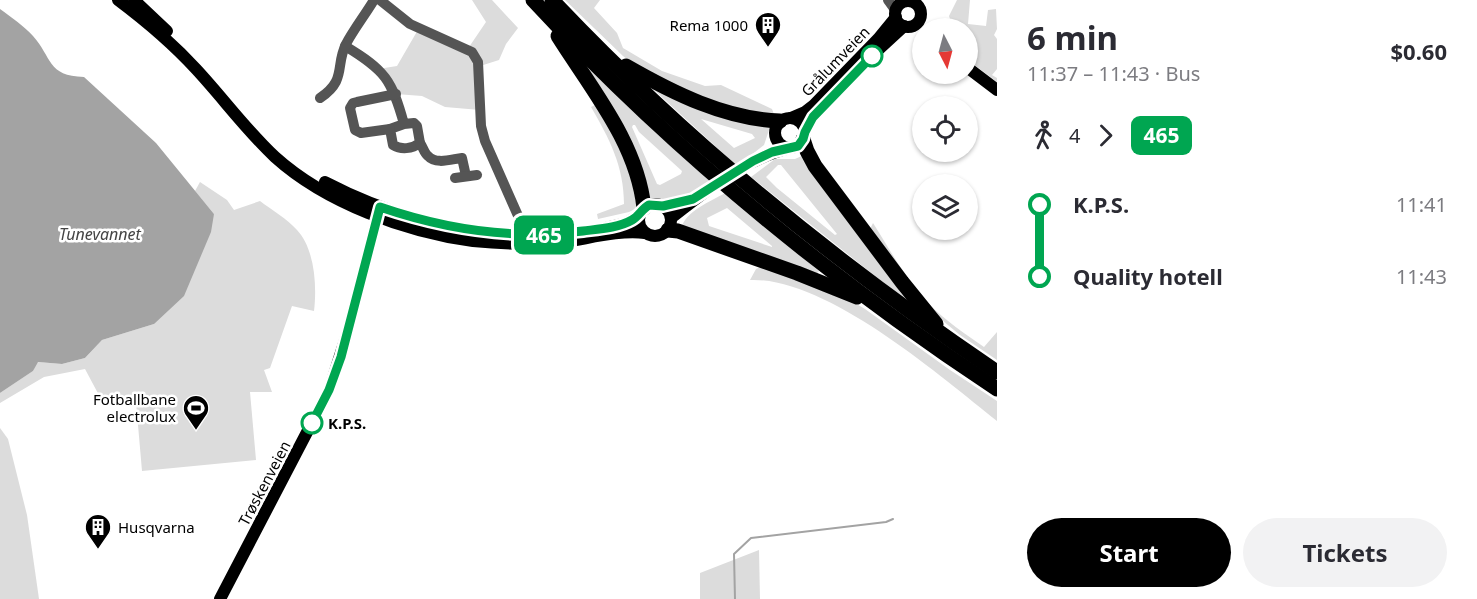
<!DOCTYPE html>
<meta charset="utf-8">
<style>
:root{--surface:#fff;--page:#f2f2f3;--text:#2b2b33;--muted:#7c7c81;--accent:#000}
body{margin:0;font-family:"Noto Sans",sans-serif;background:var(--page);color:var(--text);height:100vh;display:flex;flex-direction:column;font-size:22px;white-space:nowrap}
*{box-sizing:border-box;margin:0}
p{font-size:20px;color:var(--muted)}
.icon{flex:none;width:33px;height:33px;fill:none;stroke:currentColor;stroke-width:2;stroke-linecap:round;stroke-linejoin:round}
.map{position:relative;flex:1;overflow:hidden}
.sheet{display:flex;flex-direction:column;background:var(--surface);width:480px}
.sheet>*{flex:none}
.badge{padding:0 12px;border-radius:9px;font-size:21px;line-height:39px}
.needle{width:39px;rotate:174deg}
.tools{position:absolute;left:912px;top:18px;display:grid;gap:12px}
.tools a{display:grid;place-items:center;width:66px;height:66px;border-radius:50%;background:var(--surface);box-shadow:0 2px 4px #0004;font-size:30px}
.map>.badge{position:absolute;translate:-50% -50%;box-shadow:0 0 0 3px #fff}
.legs{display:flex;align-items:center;gap:9px;height:66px;padding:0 30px;font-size:20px}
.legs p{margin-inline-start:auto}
.head{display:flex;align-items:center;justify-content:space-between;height:102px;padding:0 30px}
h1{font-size:33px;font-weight:700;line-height:45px}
.primary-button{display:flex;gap:12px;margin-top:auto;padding:12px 30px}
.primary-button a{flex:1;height:69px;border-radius:36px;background:var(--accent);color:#fff;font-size:24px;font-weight:700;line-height:69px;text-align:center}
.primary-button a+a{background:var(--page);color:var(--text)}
ul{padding:0 30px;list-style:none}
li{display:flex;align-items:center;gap:21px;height:72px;font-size:22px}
li i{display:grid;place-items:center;width:9px;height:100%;margin:0 8px;background:currentColor}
li i::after{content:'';width:15px;height:15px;margin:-8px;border:4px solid;border-radius:50%;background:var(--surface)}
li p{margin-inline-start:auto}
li:first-child i{background:linear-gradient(#0000 50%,currentColor 0)}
li:last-child i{background:linear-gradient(currentColor 50%,#0000 0)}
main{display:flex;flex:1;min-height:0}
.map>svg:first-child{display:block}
.green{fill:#dcdcdc;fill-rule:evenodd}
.water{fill:#a3a3a3}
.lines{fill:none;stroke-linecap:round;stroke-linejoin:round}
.stream{stroke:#a3a3a3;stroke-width:2}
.minor{stroke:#555;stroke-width:10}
.major{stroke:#000;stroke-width:12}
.highway{stroke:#000;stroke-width:15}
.line-1-casing{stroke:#fff;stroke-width:14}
.line-1{stroke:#00a651;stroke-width:9}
.stop-1-dot{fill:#fff;stroke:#00a651;stroke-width:3}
.labels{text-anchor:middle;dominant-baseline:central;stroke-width:5;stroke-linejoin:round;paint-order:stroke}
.poi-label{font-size:15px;fill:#000;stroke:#fff;text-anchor:end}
.street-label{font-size:15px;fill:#000;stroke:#fff}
.stop-label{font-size:15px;font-weight:bold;fill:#000;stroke:#fff;text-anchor:start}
.water-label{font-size:16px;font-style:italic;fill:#444;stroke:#fff}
</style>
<main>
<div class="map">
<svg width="997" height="599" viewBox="0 0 997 599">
<rect width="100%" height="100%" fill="#fff"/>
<g class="green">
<polygon points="472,0 492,0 518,28 506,44 499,60 477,67 480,110 445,107 422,96 396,94 378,69 397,66 419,28 467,50 486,22"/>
<polygon points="565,0 600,0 594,8 617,33 623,48 662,71 705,86 721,85 772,109 775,117 717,104 645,73 623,56"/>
<polygon points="957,0 970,0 968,24 986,26 988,10 996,9 997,29 994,35 997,39 997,69 992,75 997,78 997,82 968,60 968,28 953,28 949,16"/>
<path d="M575,54L656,133L711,182L681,198L666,202L648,201ZM633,125H635L639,132L682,171L681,174L660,185L657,184L632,127Z"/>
<path d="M642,79L770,127L764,145L737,166ZM701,119L752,134L755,138L734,148Z"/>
<path d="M597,104L629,162L637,208L629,212L598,219L597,214L624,204C624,166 609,138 591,107Z"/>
<path d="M804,155L908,296L904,299L751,177L775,159H795ZM778,165H781L837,234L835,235L777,188L766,177Z"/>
<path d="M200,182L227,200L234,210L260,201C272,210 287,219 297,230C315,249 317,287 314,311L292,306L270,368L264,370L272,392H250L256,460L142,471L136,402L119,404L101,399L85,369L44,377L0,403V393L33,371L37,362L62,364L85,358L102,340L154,324L214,214L195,191Z"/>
<path d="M725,193L819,271L815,276L681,228C687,210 710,202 725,193ZM727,208L772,246V247L709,226L707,218Z"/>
<path d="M873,223C890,250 907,281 929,304C945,320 965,334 984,347L997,332V360L960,335L931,311L870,229Z"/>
<path d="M760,267L836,292L865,309L950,370L997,401V421C939,375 826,277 750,280L756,269Z"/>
<polygon points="0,428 8,439 27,515 39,599 0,599"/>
<polygon points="759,550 760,599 700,599 700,573"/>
</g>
<path class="water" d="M0,9C11,17 24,26 33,36C52,57 47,76 84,77L156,143L214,214L211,232L184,296L154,324L102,340L85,358L62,364L38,362L33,371L0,393Z"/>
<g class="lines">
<polyline class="stream" points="735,599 734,554 751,538 886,522 893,519"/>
<g class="minor">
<polyline points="380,0 410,24 472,52 478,62 481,126 485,141 527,236 532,240"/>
<polyline points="888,0 896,11"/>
<polyline points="903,0 905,1"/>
<path d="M345,46C385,70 392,80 404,124L390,129L393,145C401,150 412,149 420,143L417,126L414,123L404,124"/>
<path d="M320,98C347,80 335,66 346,44C354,29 365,15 374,0"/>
<polyline points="390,129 361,133 355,130 350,108 353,103 357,102 396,94"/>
<path d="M420,143C423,147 424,153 428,156C436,165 452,159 462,158L466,176"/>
<polyline points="455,178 477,175"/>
</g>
<g class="major">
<path d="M118,0C146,21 173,44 196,69C223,98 246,130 275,157C326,203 406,232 473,241C504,244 534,245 564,242C591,238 618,230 645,233"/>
<polyline points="134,0 167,31"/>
<circle cx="908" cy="14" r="13"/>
<polyline points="879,49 904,26"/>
<polyline points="968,68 997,90"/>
<polyline points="791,118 805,112 814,105 878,39 896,17"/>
<circle cx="790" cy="133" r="15"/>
<polyline points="805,132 810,121 823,106"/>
<path d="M325,182C398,220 475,238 557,235"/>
<circle cx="655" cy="220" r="16"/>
<path d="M671,218C707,190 745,159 790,148"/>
<polyline points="601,229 626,223 639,215"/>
<polyline points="220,599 329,390 346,337 380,207"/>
</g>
<g class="highway">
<path d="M533,0C670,148 829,278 997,389"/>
<path d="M552,0C685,141 837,264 997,372"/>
<path d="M558,36C592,90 637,143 644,208"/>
<path d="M626,66C673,93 725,119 780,121"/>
<polyline points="803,139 807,151 815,166 902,282 936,324"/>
<polyline points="668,230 678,231 797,273 857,297"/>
</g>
</g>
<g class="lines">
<g class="line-1-casing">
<path id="line-1" d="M312,423L329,390L341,357L380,207C447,230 513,240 583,231C599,229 618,228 632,220C639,216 642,209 649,205L663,206L693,199L753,161L772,152L798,146L803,139L805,132L813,117L872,56"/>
</g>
<use href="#line-1" class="line-1"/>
</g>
<defs>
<g id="building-pin" transform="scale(1.35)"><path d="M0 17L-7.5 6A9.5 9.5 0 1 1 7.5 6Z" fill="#000" stroke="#fff"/><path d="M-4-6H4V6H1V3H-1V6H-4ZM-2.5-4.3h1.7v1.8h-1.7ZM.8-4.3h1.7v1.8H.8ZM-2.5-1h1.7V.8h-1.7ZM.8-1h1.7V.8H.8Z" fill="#fff"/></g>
<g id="stadium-pin" transform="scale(1.35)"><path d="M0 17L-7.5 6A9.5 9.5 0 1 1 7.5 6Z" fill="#000" stroke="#fff"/><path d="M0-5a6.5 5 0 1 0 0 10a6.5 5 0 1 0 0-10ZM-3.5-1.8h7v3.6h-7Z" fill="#fff"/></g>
</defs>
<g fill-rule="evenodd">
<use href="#building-pin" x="768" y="25"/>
<use href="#stadium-pin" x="196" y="408"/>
<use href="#building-pin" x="98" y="527"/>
</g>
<g class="stop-1-dot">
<circle cx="872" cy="56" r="10"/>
<circle cx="312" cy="423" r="10"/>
</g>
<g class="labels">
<g class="poi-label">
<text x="748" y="25">Rema 1000</text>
<text x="176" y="399">Fotballbane<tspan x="176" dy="17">electrolux</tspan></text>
<text x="118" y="527" text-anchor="start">Husqvarna</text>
</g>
<g class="street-label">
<text transform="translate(835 61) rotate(-46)">Grålumveien</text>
<text transform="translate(264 483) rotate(-62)">Trøskenveien</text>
</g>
<g class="stop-label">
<text x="328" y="423">K.P.S.</text>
</g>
<g class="water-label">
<text x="100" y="234">Tunevannet</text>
</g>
</g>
</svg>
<div class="tools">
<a><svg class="needle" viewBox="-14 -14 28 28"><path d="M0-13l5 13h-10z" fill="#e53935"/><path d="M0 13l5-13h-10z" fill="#7c7c81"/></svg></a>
<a><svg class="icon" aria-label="locate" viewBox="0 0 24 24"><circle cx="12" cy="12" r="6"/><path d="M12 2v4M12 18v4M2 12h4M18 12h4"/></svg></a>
<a><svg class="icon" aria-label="layers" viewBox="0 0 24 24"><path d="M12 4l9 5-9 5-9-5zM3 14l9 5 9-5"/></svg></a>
</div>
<b class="badge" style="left:544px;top:235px;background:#00a651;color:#fff">465</b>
</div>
<section class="sheet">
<div class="head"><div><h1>6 min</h1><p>11:37 – 11:43 · Bus</p></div><b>$0.60</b></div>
<div class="legs"><svg class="icon" aria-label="walk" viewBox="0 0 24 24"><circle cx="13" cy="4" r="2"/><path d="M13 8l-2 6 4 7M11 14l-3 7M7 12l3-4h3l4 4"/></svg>4<svg class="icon" aria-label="forward" viewBox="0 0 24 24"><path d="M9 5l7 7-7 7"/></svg><b class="badge" style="background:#00a651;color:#fff">465</b></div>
<ul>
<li><i style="color:#00a651"></i><b>K.P.S.</b><p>11:41</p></li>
<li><i style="color:#00a651"></i><b>Quality hotell</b><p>11:43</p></li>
</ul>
<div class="primary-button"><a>Start</a><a>Tickets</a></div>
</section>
</main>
